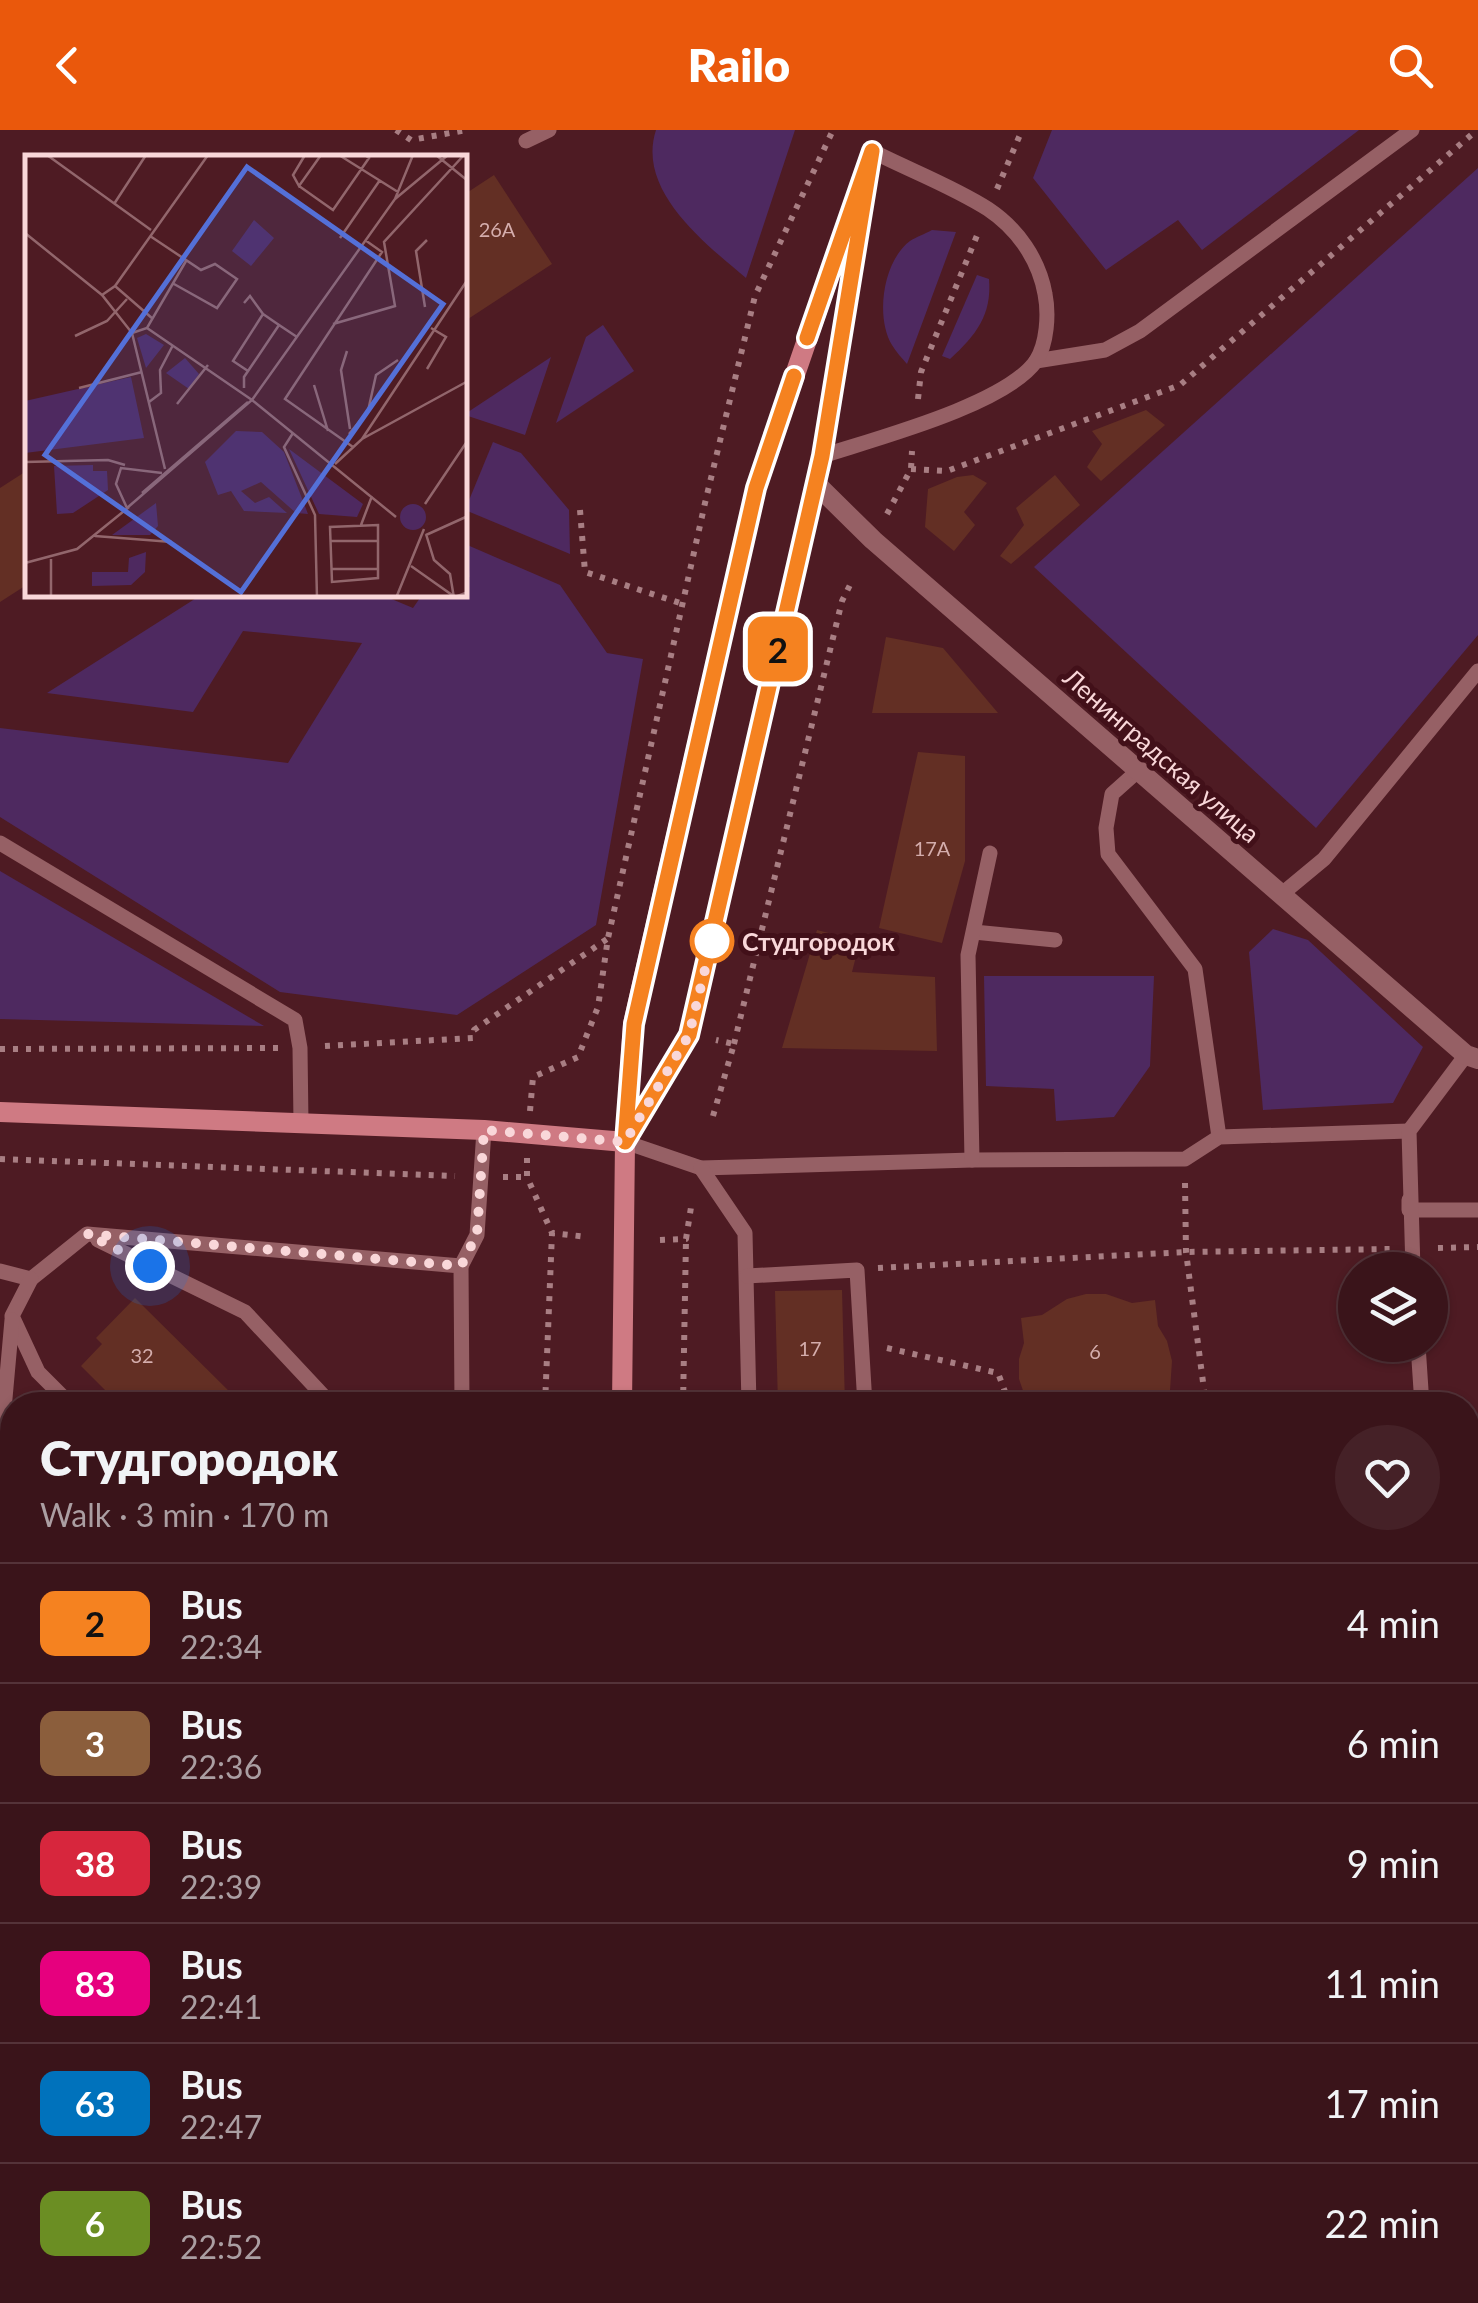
<!DOCTYPE html>
<meta charset="utf-8">
<style>
:root{--surface:#3a141a;--page:#452127;--text:#f1f3f6;--muted:#ab9ea2;--line:#543339;--accent:#ea580c}
body{margin:0;font-family:Lato,sans-serif;background:var(--page);color:var(--text);height:100vh;display:flex;flex-direction:column;font-size:38px;white-space:nowrap}
*{box-sizing:border-box;margin:0}
p{font-size:32px;color:var(--muted)}
.icon{flex:none;width:55px;height:55px;fill:none;stroke:currentColor;stroke-width:2;stroke-linecap:round;stroke-linejoin:round}
.map{position:relative;flex:1;overflow:hidden}
.details{position:absolute;left:0px;top:1262px;width:1480px;height:912px;display:flex;flex-direction:column;background:var(--surface);border-radius:40px 40px 0 0;box-shadow:0 2px 8px #0004,0 0 0 2px var(--line)}
.details>*{flex:none}
.badge{padding:0 20px;border-radius:15px;font-size:35px;line-height:65px}
.fabs{position:absolute;left:1338px;top:1122px;display:grid;gap:20px}
.fabs a{display:grid;place-items:center;width:110px;height:110px;border-radius:50%;background:var(--surface);box-shadow:0 2px 8px #0004,0 0 0 2px var(--line);font-size:50px}
.you{position:absolute;width:50px;height:50px;margin:-25px;border:8px solid #fff;border-radius:50%;background:#1a73e8;box-shadow:0 0 0 15px #1a73e833}
.map>.badge{position:absolute;translate:-50% -50%;box-shadow:0 0 0 5px #fff}
.round{display:grid;place-items:center;flex:none;width:105px;height:105px;border-radius:52px;background:var(--page)}
.head{display:flex;align-items:center;justify-content:space-between;height:170px;padding:0 40px}
h1{font-size:48px;font-weight:800;line-height:75px}
ul{padding:0;list-style:none}
li{display:flex;align-items:center;gap:30px;height:120px;padding:0 40px;border-top:2px solid var(--line)}
li div{flex:1}
li b{display:block;font-size:38px}
li em{font-style:normal}
li .badge{min-width:110px;font-weight:700;text-align:center}
header{display:flex;justify-content:space-between;align-items:center;height:130px;padding:0 40px;background:var(--accent);color:#fff;font-size:45px;font-weight:800}
.map>svg:first-child{display:block}
.green{fill:#4e2960}
.building{fill:#632f24}
.lines{fill:none;stroke-linecap:round;stroke-linejoin:round}
.path{stroke:#a87e83;stroke-width:6;stroke-dasharray:5 8;stroke-linecap:butt}
.service{stroke:#966065;stroke-width:15}
.minor{stroke:#966065;stroke-width:20}
.secondary{stroke:#cf7a83;stroke-width:20}
.line-casing{stroke:#fff;stroke-width:22}
.line{stroke:#f58220;stroke-width:15}
.walk{stroke:#f9d7d9;stroke-width:10;stroke-dasharray:0 18}
.stop-dot{fill:#fff;stroke:#f58220;stroke-width:5}
.labels{text-anchor:middle;dominant-baseline:central;stroke-width:10;stroke-linejoin:round;paint-order:stroke}
.number-label{font-size:20px;fill:#d4adac}
.street-label{font-size:25px;fill:#f9d7d9;stroke:#421019}
.stop-label{font-size:25px;font-weight:bold;fill:#f9d7d9;stroke:#421019;text-anchor:start}
.inset-road{fill:none;stroke:#92666c;stroke-width:2.5}
.view{fill:#5470d8;fill-opacity:0.15;stroke:#5470d8;stroke-width:5}
.inset-edge{fill:none;stroke:#f9d7d9;stroke-width:5}
</style>
<header><svg class="icon" aria-label="back" viewBox="0 0 24 24"><path d="M15 5l-7 7 7 7"/></svg>Railo<svg class="icon" aria-label="search" viewBox="0 0 24 24"><circle cx="10" cy="10" r="6"/><path d="M15 15l6 6"/></svg></header>
<div class="map">
<svg width="1478" height="2173" viewBox="0 0 1478 2173">
<rect width="100%" height="100%" fill="#4e1b23"/>
<g class="green">
<path d="M656,0H795L746,148C706,114 636,61 656,0Z"/>
<polygon points="1052,0 1359,0 1202,120 1178,90 1106,140 1033,48"/>
<polygon points="1478,38 1478,505 1316,698 1034,437"/>
<path d="M932,100L956,102L907,234C902,228 896,222 892,215C875,187 883,131 910,111C916,107 925,104 932,100Z"/>
<path d="M977,145L989,149C992,185 976,205 950,229L942,226Z"/>
<polygon points="603,195 634,241 556,293 586,207"/>
<polygon points="551,227 525,305 465,285 465,284"/>
<polygon points="493,312 521,323 569,380 570,424 465,380"/>
<polygon points="465,414 560,455 607,523 643,529 596,795 457,885 280,862 0,687 0,598 288,633 362,513 243,501 193,582 47,563 201,465 382,465 413,478 422,465 465,465"/>
<polygon points="0,741 264,896 0,889"/>
<polygon points="1273,799 1308,810 1423,917 1393,973 1263,980 1249,822"/>
<polygon points="984,846 1154,846 1150,936 1114,987 1056,991 1054,959 986,956"/>
</g>
<g class="building">
<polygon points="494,45 552,134 465,191 465,64"/>
<polygon points="1146,280 1165,295 1101,351 1087,337 1102,314 1092,301"/>
<polygon points="28,340 28,454 0,472 0,358"/>
<polygon points="973,345 987,353 964,382 975,395 954,421 925,397 928,359 957,347"/>
<polygon points="1055,345 1080,375 1011,434 1000,426 1024,395 1016,378"/>
<polygon points="886,507 943,518 998,583 872,583"/>
<polygon points="918,622 965,626 965,731 942,813 879,798"/>
<polygon points="817,800 860,811 852,842 935,847 937,921 782,918"/>
<polygon points="842,1160 845,1275 778,1275 775,1161"/>
<polygon points="1086,1164 1106,1164 1132,1173 1155,1170 1158,1196 1167,1211 1172,1231 1169,1275 1028,1275 1019,1249 1019,1229 1024,1213 1021,1188 1042,1185 1067,1169"/>
<polygon points="135,1168 243,1275 120,1275 81,1236 102,1214 96,1208"/>
<polygon points="174,2162 297,2162 308,2173 184,2173"/>
<polygon points="960,2162 1026,2162 1133,2170 1133,2173 960,2173"/>
<polygon points="847,2163 847,2173 777,2173 777,2164"/>
</g>
<g class="lines">
<g class="path">
<polyline points="396,0 411,10 467,0"/>
<polyline points="997,59 1022,0"/>
<polyline points="918,269 921,242 978,103"/>
<polyline points="911,339 947,341 1180,255 1477,0"/>
<polyline points="580,380 585,442 683,474"/>
<polyline points="887,384 911,339 912,321"/>
<polyline points="734,914 842,471 850,455"/>
<polyline points="325,916 473,908 474,900 607,809"/>
<polyline points="0,919 278,918"/>
<polyline points="530,981 533,947 578,927 598,877 608,808 705,373 755,166 833,0"/>
<polyline points="713,986 734,914 716,910"/>
<polyline points="527,1028 527,1047 552,1103 588,1107"/>
<polyline points="0,1029 455,1046"/>
<polyline points="503,1047 527,1047"/>
<polyline points="1185,1053 1186,1122 1206,1275"/>
<polyline points="660,1110 686,1109 692,1071"/>
<polyline points="1438,1118 1478,1117"/>
<polyline points="878,1138 1186,1122 1390,1119"/>
<polyline points="887,1218 998,1243 1010,1275"/>
<polyline points="545,1275 552,1103"/>
<polyline points="683,1275 686,1109"/>
<polyline points="573,2162 574,2173"/>
<polyline points="686,2162 686,2173"/>
</g>
<g class="service">
<polyline points="526,11 549,0"/>
<polyline points="1036,231 1105,220 1140,201 1412,0"/>
<path d="M822,326C874,309 1005,275 1036,231C1047,214 1049,184 1045,164C1039,130 1018,99 988,79C952,56 909,40 872,21"/>
<polyline points="1140,639 1112,664 1106,698 1108,724 1195,839 1219,1007"/>
<polyline points="0,713 295,890 300,918 301,993"/>
<polyline points="1283,763 1324,729 1478,541"/>
<polyline points="974,802 1055,810"/>
<polyline points="625,1012 701,1038 972,1030 1185,1029 1219,1007 1409,1001"/>
<polyline points="972,1030 968,825 990,723"/>
<polyline points="701,1038 745,1103 749,1275"/>
<polyline points="1409,1070 1409,1080 1478,1080"/>
<polyline points="98,1110 245,1182 332,1275"/>
<polyline points="461,1136 477,1105 484,1000"/>
<polyline points="1413,1140 1409,1001 1466,925"/>
<polyline points="0,1141 31,1149 87,1104 461,1136 462,1275"/>
<polyline points="747,1146 857,1140 865,1275"/>
<polyline points="31,1149 12,1186 38,1242 71,1275"/>
<polyline points="1418,1215 1422,1275"/>
<polyline points="0,1324 12,1190"/>
<polyline points="0,1385 12,1443"/>
<polyline points="1468,1479 1478,1479"/>
<polyline points="142,2162 152,2173"/>
<polyline points="416,2162 427,2173"/>
<polyline points="492,2162 492,2173"/>
<polyline points="753,2162 753,2173"/>
</g>
<polyline class="minor" points="816,354 873,410 1466,925 1478,929"/>
<g class="secondary">
<polyline points="0,982 484,1000 625,1012"/>
<polyline points="628,1006 689,905 822,326 862,81"/>
<polyline points="622,1275 625,1012 633,894 756,358 872,21"/>
<polyline points="618,2162 618,2173"/>
</g>
</g>
<g class="lines">
<g class="line-casing">
<polyline id="line" points="794,246 756,358 634,894 625,1012 689,905 822,326 872,21 807,208"/>
</g>
<use href="#line" class="line"/>
<polyline class="walk" points="150,1136 87,1104 461,1136 477,1104 484,1000 625,1012 689,905 712,811"/>
</g>
<circle class="stop-dot" cx="712" cy="811" r="20"/>
<g class="labels">
<g class="number-label">
<text x="497" y="99">26А</text>
<text x="932" y="718">17А</text>
<text x="810" y="1218">17</text>
<text x="1095" y="1221">6</text>
<text x="142" y="1225">32</text>
</g>
<g class="street-label">
<text transform="translate(1162 625) rotate(41)">Ленинградская улица</text>
</g>
<g class="stop-label">
<text x="742" y="811">Студгородок</text>
</g>
</g>
<g transform="translate(25 25)">
<rect width="442" height="442" fill="#4e1b23"/>
<path d="M229,65L249,83L226,111L207,96ZM121,179L139,190L121,213L112,183ZM160,203L174,219L164,234L141,218ZM106,222L119,283L0,298V246ZM211,276L237,277L259,297L283,359L271,358L236,327L216,336L230,348L244,342L262,358L219,356L206,336L193,340L180,307ZM264,294L338,349L332,362L294,359ZM68,310V316H82L83,335L48,358L32,359L29,311ZM131,348L133,371L125,380H87ZM375 362a13 13 0 1 1 26 0a13 13 0 1 1-26 0ZM121,397L120,417L106,430L67,431V417H103L104,403Z" fill="#4e2960"/>
<path class="inset-road" d="M22,0L126,75M280,0L268,20L274,31L296,0M314,0L373,37M411,0L443,26M274,31L308,55L344,3L340,0M370,44L423,0M89,49L121,0M0,78L77,140L107,178L140,314M125,81L176,115L190,109L212,124L192,153L149,129M315,83L355,25M90,131L128,164M77,140L90,131L183,0M219,148L225,141L238,159M400,152L391,96L402,85M308,169L370,151L359,87L439,0M122,173L227,245M107,178L122,173L161,106M50,181L82,166L102,144M322,196L316,215L325,274M402,214L421,182L406,173M223,216L208,206L238,159L254,170M289,230L303,276M54,233L117,217M219,233V222L254,170L272,182M227,245L371,362M124,247L136,238L135,215L148,190M152,249L183,210M268,278L259,292L290,360L292,443M324,279L343,256L351,220L373,205M337,284L443,124M328,292L260,244L357,97L340,85M0,307L83,305L100,310M310,309L337,284L443,226M117,338L223,247M400,349L443,285M102,353L91,329L96,313L137,318M102,353L227,245L370,44L388,0M441,361L443,422M336,370L347,341M353,370V423L307,427L305,372ZM401,379L409,405L425,419L429,443M401,380L443,361M70,381L147,387M305,386H353M0,408L52,394L104,352M386,411L430,442L443,437M306,414H354M26,443V404M371,443L399,374"/>
<path class="view" d="M222,12L418,149L216,437L20,300Z"/>
<rect width="442" height="442" class="inset-edge"/>
</g>
</svg>
<div class="fabs">
<a><svg class="icon" aria-label="layers" viewBox="0 0 24 24"><path d="M12 4l9 5-9 5-9-5zM3 14l9 5 9-5"/></svg></a>
</div>
<div class="you" style="left:150px;top:1136px"></div>
<b class="badge" style="left:778px;top:519px;background:#f58220;color:#111">2</b>
<section class="details">
<div class="head"><div><h1>Студгородок</h1><p>Walk · 3 min · 170 m</p></div><a class="round"><svg class="icon" aria-label="heart" viewBox="0 0 24 24"><path d="M12 20l-8-8c-3-5 5-10 8-4 3-6 11-1 8 4z"/></svg></a></div>
<ul>
<li><span class="badge" style="background:#f58220;color:#111">2</span><div><b>Bus</b><p>22:34</p></div><em>4 min</em></li>
<li><span class="badge" style="background:#8b5e3c;color:#fff">3</span><div><b>Bus</b><p>22:36</p></div><em>6 min</em></li>
<li><span class="badge" style="background:#d7263d;color:#fff">38</span><div><b>Bus</b><p>22:39</p></div><em>9 min</em></li>
<li><span class="badge" style="background:#e6007e;color:#fff">83</span><div><b>Bus</b><p>22:41</p></div><em>11 min</em></li>
<li><span class="badge" style="background:#0072bc;color:#fff">63</span><div><b>Bus</b><p>22:47</p></div><em>17 min</em></li>
<li><span class="badge" style="background:#6b8e23;color:#fff">6</span><div><b>Bus</b><p>22:52</p></div><em>22 min</em></li>
</ul>
</section>
</div>
